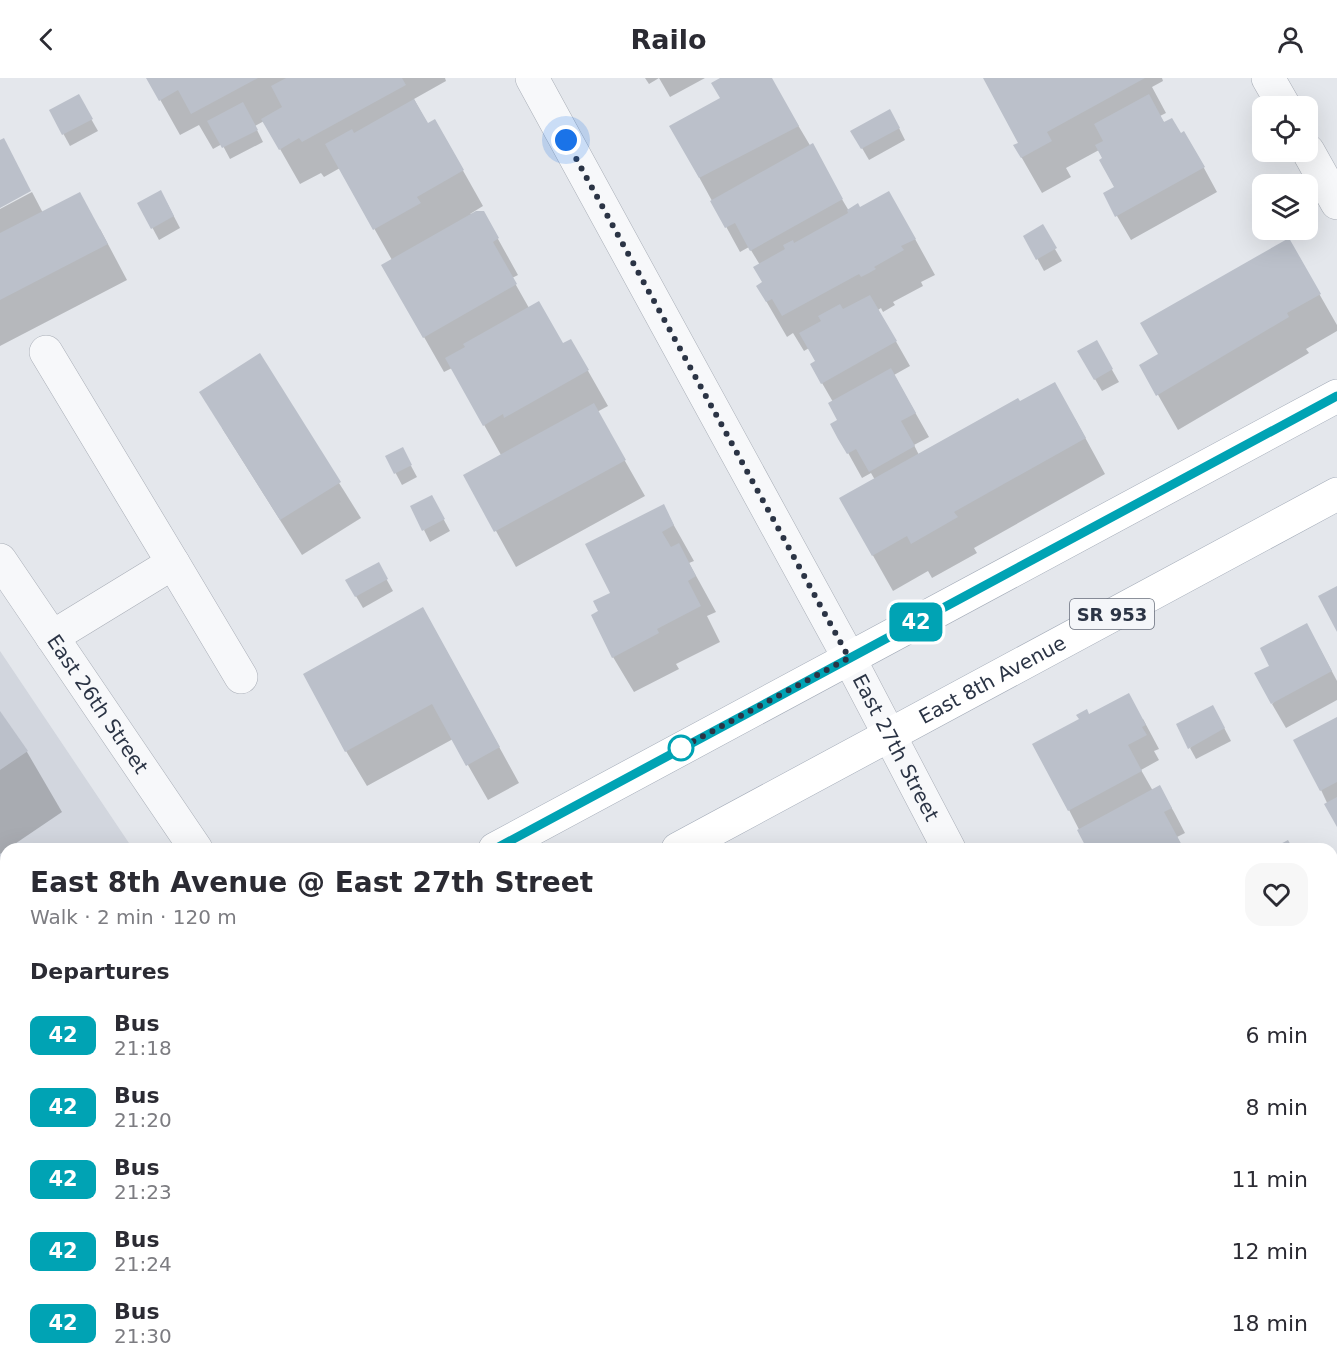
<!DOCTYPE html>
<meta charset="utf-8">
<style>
:root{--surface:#fff;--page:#f7f7f7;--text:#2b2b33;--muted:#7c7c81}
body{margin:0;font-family:"DejaVu Sans",sans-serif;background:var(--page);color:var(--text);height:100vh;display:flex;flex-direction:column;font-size:22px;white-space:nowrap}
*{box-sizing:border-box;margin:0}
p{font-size:20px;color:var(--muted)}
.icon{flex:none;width:33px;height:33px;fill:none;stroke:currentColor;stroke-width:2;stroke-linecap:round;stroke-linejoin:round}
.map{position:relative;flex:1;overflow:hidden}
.side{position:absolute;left:0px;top:765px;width:1338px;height:530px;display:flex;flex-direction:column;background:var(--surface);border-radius:18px 18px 0 0;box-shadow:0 6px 24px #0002}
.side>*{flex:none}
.badge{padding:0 12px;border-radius:9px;font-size:21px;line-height:39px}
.buttons{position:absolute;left:1252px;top:18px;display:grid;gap:12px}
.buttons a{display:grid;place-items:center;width:66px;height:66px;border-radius:12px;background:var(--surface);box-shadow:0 6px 24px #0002;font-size:30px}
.you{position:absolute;width:30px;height:30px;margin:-15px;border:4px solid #fff;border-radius:50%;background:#1a73e8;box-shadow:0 0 0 9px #1a73e833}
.map>.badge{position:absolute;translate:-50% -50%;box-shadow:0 0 0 3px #fff}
h2{padding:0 30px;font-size:22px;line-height:54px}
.round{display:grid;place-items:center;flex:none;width:63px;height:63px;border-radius:18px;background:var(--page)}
.headline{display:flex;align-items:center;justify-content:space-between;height:102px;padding:0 30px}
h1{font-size:28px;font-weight:700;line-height:45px}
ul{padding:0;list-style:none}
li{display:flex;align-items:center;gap:18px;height:72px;padding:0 30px}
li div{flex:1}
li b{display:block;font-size:22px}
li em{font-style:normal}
li .badge{min-width:66px;font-weight:700;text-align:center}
header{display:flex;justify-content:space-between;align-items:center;height:78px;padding:0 30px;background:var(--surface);font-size:27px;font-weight:700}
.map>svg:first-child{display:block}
.built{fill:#d2d6de}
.shadow{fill:#0003}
.building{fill:#bbc0ca}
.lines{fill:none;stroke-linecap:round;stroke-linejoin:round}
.minor-casing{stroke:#a9aeb7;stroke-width:34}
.major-casing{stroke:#a3abb8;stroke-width:34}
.minor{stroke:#f7f8fa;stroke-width:33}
.major{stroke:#fff;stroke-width:33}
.line-casing{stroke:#fff;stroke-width:14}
.line{stroke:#00a3b4;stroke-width:9}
.walk{stroke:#2b3445;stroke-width:6;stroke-dasharray:0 10.8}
.stop-dot{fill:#fff;stroke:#00a3b4;stroke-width:3}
.labels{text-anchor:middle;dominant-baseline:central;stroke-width:5;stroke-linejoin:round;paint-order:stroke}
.shield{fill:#f4f6f9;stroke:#676e7b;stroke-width:1.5}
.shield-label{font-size:18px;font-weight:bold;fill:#2b3445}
.street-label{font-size:20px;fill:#2b3445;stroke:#f4f6f9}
</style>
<header><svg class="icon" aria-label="back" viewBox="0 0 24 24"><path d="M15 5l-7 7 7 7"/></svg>Railo<svg class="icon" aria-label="person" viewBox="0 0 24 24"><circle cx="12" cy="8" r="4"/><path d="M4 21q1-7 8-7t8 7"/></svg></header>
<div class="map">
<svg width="1337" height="1294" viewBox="0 0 1337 1294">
<rect width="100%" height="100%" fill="#e4e7ec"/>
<polygon class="built" points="0,573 133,771 6,771 6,980 0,983"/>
<g class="shadow">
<polygon points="148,0 445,0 446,3 414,21 428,47 435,43 483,128 470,136 483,134 518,197 512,200 529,230 563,266 571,263 608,328 597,334 645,418 516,489 465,397 501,377 452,290 444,294 424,259 392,182 340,90 324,99 321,95 300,106 264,43 255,48 263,64 230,81 222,66 213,71 199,47 180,57"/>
<polygon points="645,0 705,0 670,19 659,0 649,6"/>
<polygon points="723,0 770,0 849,133 860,131 909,150 935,197 921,204 923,208 893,224 895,227 883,234 881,230 878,232 910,288 894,297 929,359 914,367 919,377 1020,325 1075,341 1105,396 974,470 977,475 932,500 928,493 893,513 841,421 875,402 871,395 862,400 832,346 839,343 833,324 822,305 817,283 809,270 804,273 793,255 787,259 758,209 764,205 760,187 749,169 740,174 671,48 722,21"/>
<polygon points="984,0 1162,0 1163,3 1152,9 1166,35 1160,38 1165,46 1180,56 1198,79 1217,114 1131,162 1117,138 1116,110 1099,72 1066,90 1071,99 1042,115 1015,68 1020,65"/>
<polygon points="78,18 98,53 70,68 51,33"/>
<polygon points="896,44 905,62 869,82 852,53"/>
<polygon points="32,114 43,135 100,151 127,202 0,268 0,131"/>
<polygon points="139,125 167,125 180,150 159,162"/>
<polygon points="1042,149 1062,183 1044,193 1025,158"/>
<polygon points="1289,163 1337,247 1337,253 1306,271 1309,275 1178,352 1141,287 1160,277"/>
<polygon points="1096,264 1119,304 1102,313 1079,274"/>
<polygon points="259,277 361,440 302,477 222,350"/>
<polygon points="402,371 417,399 402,407 387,379"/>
<polygon points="663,428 694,483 689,485 716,534 707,538 720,564 676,586 679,591 634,614 613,579 600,534"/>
<polygon points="438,431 450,453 430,464 424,452"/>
<polygon points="378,486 393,513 363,530 347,503"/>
<polygon points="443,567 519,705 488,722 453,661 367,708 346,673"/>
<polygon points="1320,571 1337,603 1337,622 1286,650 1272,626"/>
<polygon points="0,635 27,674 62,734 0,776"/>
<polygon points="1089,637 1143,641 1159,671 1154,673 1159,682 1141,692 1153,713 1160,710 1174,734 1185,755 1177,759 1183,771 1089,771 1069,732"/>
<polygon points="1219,640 1231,663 1196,681 1190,670"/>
<polygon points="1337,640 1337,746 1321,712"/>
<polygon points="1337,798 1337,933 1332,936 1332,801"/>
<polygon points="1337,993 1337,1111 1333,1113 1337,1122 1337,1147 1336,1145 1332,1147 1332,996"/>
<polygon points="1337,1165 1337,1265 1332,1259 1332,1168"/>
<polygon points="199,1288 386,1288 389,1294 267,1294 265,1291 260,1294 202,1294"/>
<polygon points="611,1288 720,1288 710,1294 706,1291 701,1294 614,1294"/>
<polygon points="1010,1288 1120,1288 1123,1294 1013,1294"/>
</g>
<g class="building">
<polygon points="146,0 258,0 191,36 178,12 159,23"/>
<polygon points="286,0 402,0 406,7 302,64 299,60 279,72 261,41 282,29 271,8"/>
<polygon points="720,0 772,0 799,48 699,100 669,48 720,20 711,5"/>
<polygon points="983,0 1145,0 1047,54 1052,63 1021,80 1013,67 1018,65"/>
<polygon points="79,16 93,41 62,57 49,32"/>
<polygon points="1149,16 1164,44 1172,40 1181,55 1184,53 1205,89 1115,139 1103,115 1114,109 1099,82 1102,80 1095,67 1103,63 1094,46"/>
<polygon points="414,21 428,45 435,41 464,92 417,119 421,125 373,152 325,66 352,51 354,55"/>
<polygon points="243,24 258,52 222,70 207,43"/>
<polygon points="890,31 900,50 861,71 850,53"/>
<polygon points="4,60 31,113 0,130 0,62"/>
<polygon points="813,65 843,121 750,173 735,145 725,150 710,123"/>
<polygon points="161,112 174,138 151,151 137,125"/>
<polygon points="889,113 916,161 901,168 904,172 874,189 876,191 869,195 861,199 859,196 782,238 772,221 766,224 756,208 762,204 753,189 785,171 783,167 793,162 794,165 848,135 847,132 858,125 860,129"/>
<polygon points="80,114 108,166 0,222 0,155"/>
<polygon points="476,133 484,133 499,160 493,164 517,206 423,260 381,187"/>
<polygon points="1043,146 1057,170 1036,182 1023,158"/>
<polygon points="1289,160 1321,216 1287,235 1289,239 1156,318 1139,287 1158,276 1140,245"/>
<polygon points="870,217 897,263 821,306 810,286 815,283 799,255 821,243 818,238 840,226 843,231"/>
<polygon points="539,223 563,265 571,261 589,292 504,340 503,336 483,348 445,280 465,269 463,266"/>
<polygon points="1097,262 1113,291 1094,302 1077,273"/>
<polygon points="260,275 341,404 280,442 199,314"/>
<polygon points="891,290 916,335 901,343 915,368 869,394 856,371 847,376 838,361 830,346 837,342 828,325"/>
<polygon points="1055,304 1086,360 954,434 958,439 911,466 907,458 872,478 839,420 1018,320 1020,323"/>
<polygon points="594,325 626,382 494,454 463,397"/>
<polygon points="403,369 412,387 394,396 385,378"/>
<polygon points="432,417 445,441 422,453 410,428"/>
<polygon points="664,426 674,447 662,454 671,469 679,465 696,498 688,503 701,528 657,551 659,555 612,580 591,537 598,533 593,523 610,515 585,466"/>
<polygon points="379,484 388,501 355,519 345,502"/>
<polygon points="1337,508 1337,554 1318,518"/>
<polygon points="423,529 500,669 466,688 432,626 345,674 303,596"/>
<polygon points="1307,545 1332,593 1271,626 1254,595 1269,588 1260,570"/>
<polygon points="1129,615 1146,647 1142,649 1147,657 1128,667 1142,693 1068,733 1032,666 1079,641 1076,637 1087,631 1089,636"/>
<polygon points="1213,627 1225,650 1188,671 1176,646"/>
<polygon points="0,633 28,673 0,692"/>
<polygon points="1337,639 1337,704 1320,713 1293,662"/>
<polygon points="1160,707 1172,730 1164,734 1184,771 1087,771 1077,752"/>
<polygon points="1337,719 1337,749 1324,726"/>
<polygon points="1288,762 1293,771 1271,771"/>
<polygon points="1337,796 1337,830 1332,833 1332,799"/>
<polygon points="1332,852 1337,862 1337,887 1332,889"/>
<polygon points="1337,992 1337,1041 1334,1042 1337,1056 1332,1059 1332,994"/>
<polygon points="1337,1163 1337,1230 1332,1233 1332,1166"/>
<polygon points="1337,1246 1337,1268 1332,1259 1332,1248"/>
<polygon points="1337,1270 1337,1287 1332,1278 1332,1272"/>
<polygon points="272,1288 386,1288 389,1294 265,1293"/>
<polygon points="827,1288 845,1288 848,1294 816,1294"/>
<polygon points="1013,1288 1102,1288 1092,1294 1016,1294"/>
</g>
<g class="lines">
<g class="minor-casing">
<g id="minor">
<path id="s1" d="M532,0L849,580L949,771"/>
<polyline points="1268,0 1284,28"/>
<polyline points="1308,73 1337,125"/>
<polyline points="46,274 173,485"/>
<path id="s2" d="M0,482L196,771"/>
<polyline points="52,559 173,485 241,599"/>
<polyline points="52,1288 55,1294"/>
<polyline points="113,1288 116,1294"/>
<polyline points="143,1288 146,1294"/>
<polyline points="498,1288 501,1294"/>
<polyline points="1227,1288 1230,1294"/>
<polyline points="6,1294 17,1288"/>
</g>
</g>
<g class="major-casing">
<g id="major">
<polyline points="495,771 1337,318"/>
<path id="s3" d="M678,771L1337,416"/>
<polyline points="0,1039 6,1036"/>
<polyline points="0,1137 6,1134"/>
</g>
</g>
<use href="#minor" class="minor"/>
<use href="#major" class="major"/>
</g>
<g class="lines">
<g class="line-casing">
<polyline id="line" points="495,771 1337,318"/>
</g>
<use href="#line" class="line"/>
<polyline class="walk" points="566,62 849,580 681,670"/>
</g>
<circle class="stop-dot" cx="681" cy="670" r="12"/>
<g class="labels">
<rect class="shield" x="1070" y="521" width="84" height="30" rx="4.5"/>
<g class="shield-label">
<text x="1112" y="536">SR 953</text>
</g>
<g class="street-label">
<text stroke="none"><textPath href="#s3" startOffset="357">East 8th Avenue</textPath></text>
<text stroke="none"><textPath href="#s2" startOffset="174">East 26th Street</textPath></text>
<text stroke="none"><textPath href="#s1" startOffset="762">East 27th Street</textPath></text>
</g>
</g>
</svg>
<div class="buttons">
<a><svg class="icon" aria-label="locate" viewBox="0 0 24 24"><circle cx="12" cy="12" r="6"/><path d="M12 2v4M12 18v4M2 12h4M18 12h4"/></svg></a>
<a><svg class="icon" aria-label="layers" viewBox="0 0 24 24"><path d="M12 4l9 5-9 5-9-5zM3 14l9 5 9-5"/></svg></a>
</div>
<div class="you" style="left:566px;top:62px"></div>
<b class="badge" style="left:916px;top:544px;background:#00a3b4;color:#fff">42</b>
<section class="side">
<div class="headline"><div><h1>East 8th Avenue @ East 27th Street</h1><p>Walk · 2 min · 120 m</p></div><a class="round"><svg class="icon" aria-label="heart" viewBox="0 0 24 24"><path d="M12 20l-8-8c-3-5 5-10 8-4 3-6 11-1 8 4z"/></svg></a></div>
<h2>Departures</h2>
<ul>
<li><span class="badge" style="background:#00a3b4;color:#fff">42</span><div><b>Bus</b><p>21:18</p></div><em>6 min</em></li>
<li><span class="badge" style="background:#00a3b4;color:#fff">42</span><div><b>Bus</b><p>21:20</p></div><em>8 min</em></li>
<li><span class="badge" style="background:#00a3b4;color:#fff">42</span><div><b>Bus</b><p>21:23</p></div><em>11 min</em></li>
<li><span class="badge" style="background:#00a3b4;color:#fff">42</span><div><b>Bus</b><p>21:24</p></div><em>12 min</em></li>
<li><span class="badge" style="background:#00a3b4;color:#fff">42</span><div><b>Bus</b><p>21:30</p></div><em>18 min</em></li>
</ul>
</section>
</div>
